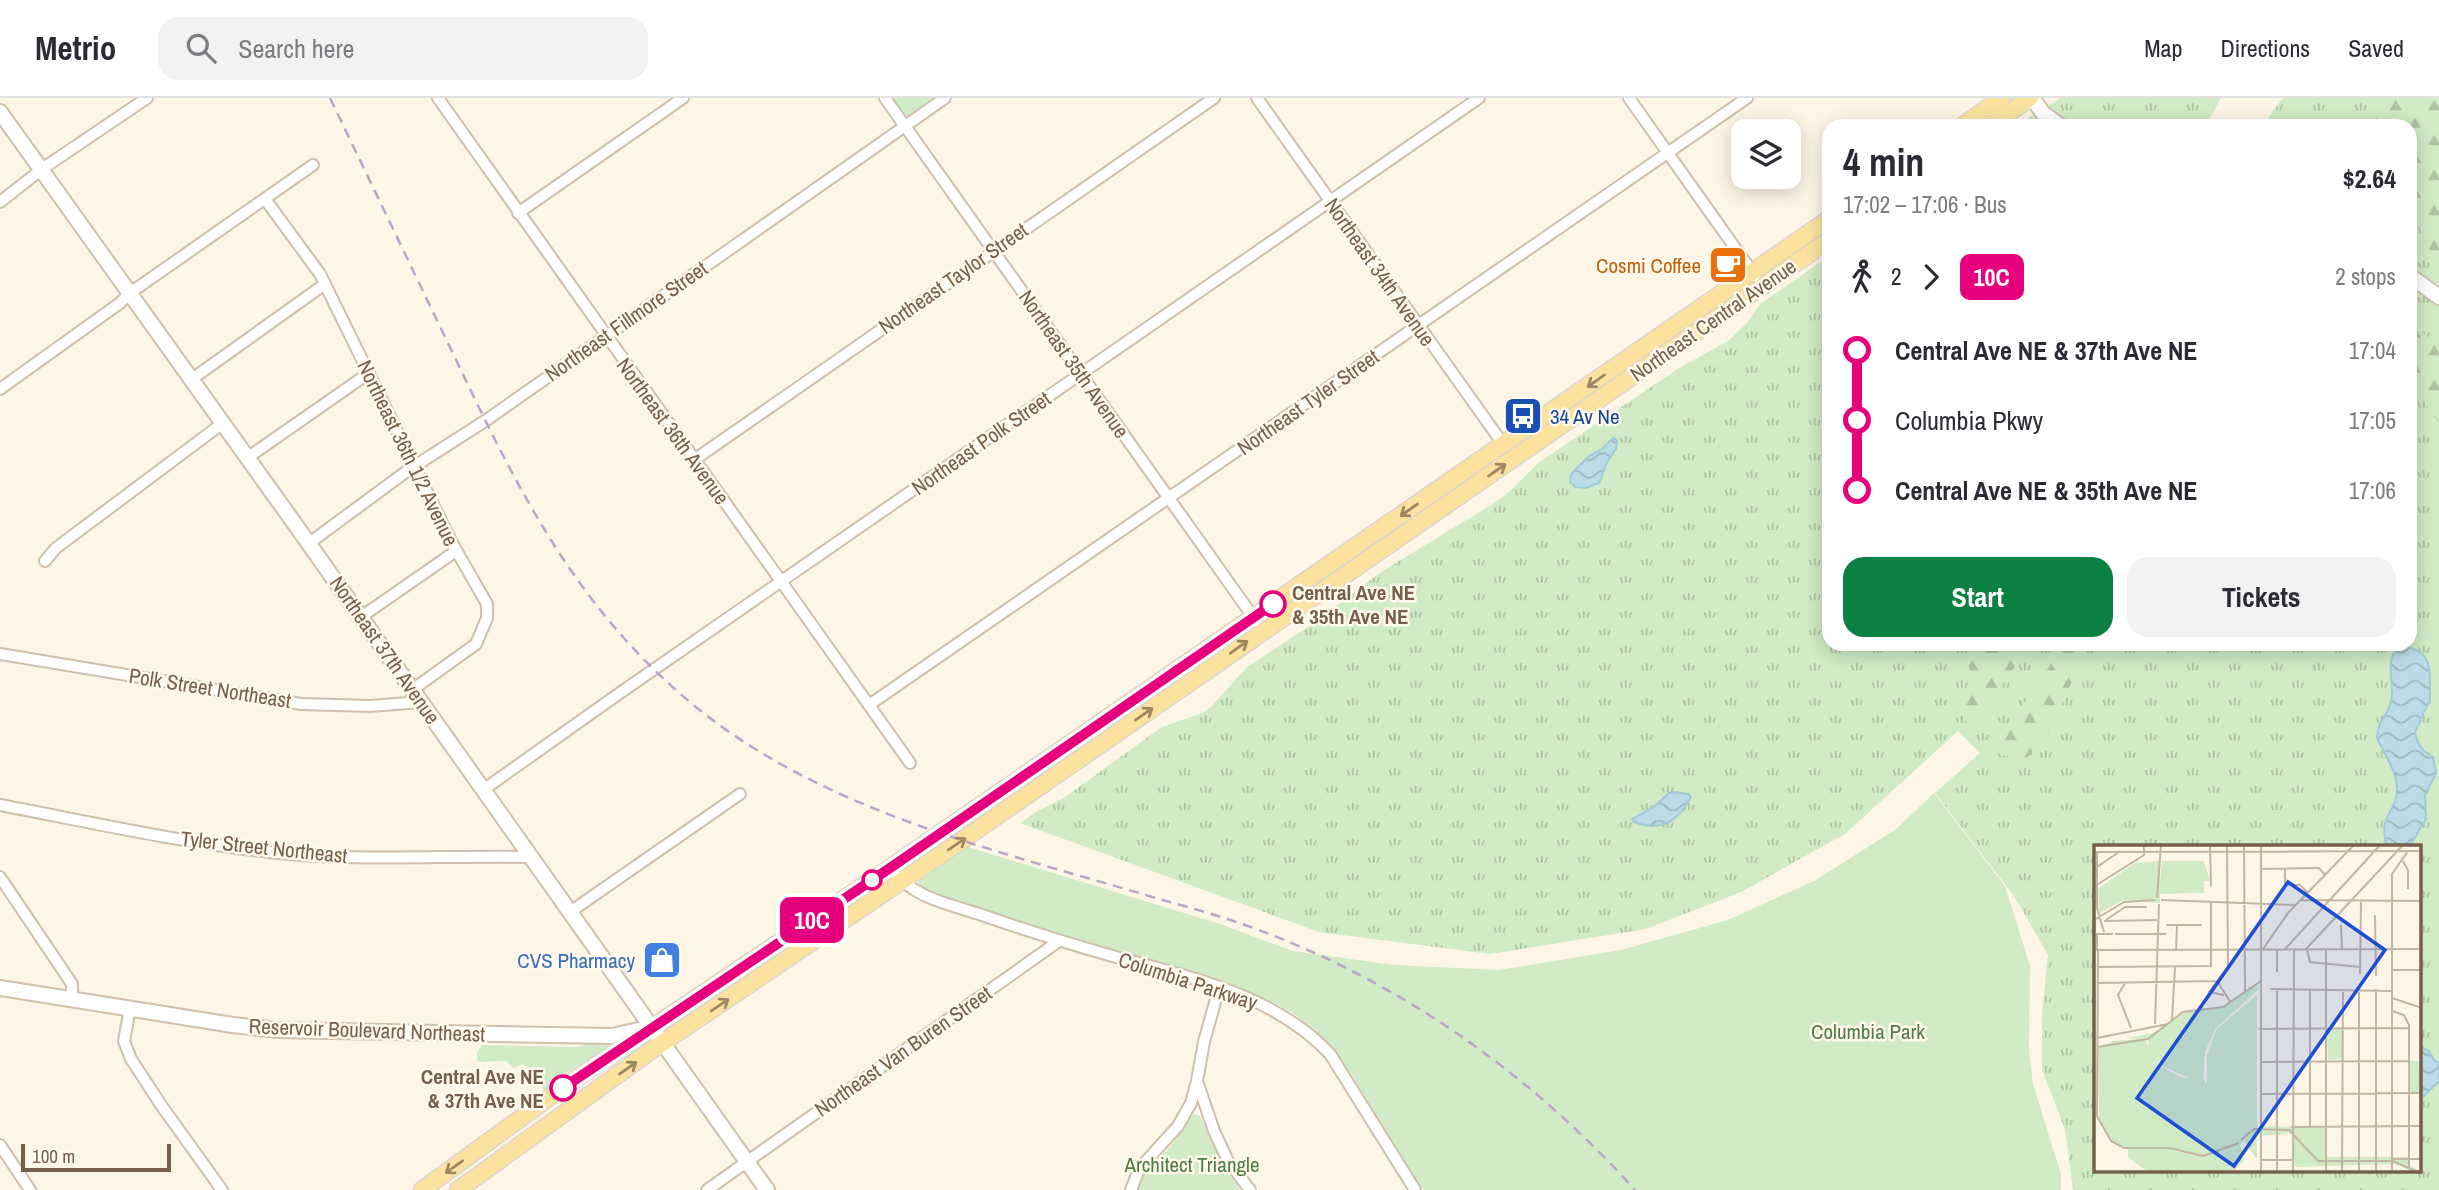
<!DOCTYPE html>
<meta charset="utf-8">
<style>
:root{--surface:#fff;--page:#f2f2f3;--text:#2b2b33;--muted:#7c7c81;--line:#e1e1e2;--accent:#0b8043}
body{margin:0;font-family:"Archivo Narrow",sans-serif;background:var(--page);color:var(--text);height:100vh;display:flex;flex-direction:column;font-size:26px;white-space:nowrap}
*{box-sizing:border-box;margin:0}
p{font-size:23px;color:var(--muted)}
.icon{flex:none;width:38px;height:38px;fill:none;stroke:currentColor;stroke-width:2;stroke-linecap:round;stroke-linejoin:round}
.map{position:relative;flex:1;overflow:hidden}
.panel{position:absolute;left:1822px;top:21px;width:595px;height:532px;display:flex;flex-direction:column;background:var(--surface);border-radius:21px;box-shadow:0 4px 18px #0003}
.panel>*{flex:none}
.badge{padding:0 14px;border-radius:10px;font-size:24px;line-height:46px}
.tools{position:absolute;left:1731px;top:21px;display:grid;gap:14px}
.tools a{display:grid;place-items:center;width:70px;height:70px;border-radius:14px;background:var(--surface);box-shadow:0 4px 18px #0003;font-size:35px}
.scale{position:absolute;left:21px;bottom:18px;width:150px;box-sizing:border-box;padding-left:7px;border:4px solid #775f4b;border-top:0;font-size:19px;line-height:24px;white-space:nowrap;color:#775f4b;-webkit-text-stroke:5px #fffaed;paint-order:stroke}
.map>.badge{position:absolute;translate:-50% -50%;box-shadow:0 0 0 4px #fff}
.legs{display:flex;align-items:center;gap:10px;height:77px;padding:0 21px;font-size:23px}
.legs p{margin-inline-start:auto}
.overview{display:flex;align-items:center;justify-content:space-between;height:119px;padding:0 21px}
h1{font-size:38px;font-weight:800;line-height:52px}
.primary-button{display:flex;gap:14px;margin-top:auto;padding:14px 21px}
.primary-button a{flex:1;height:80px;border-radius:21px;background:var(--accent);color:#fff;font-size:28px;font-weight:800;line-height:80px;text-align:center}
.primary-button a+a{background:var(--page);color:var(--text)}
ul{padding:0 21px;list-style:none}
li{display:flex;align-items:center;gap:24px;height:70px;font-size:26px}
li i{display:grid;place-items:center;width:10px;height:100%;margin:0 9px;background:currentColor}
li i::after{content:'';width:18px;height:18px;margin:-9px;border:5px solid;border-radius:50%;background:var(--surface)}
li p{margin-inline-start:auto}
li:first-child i{background:linear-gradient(#0000 50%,currentColor 0)}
li:last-child i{background:linear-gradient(currentColor 50%,#0000 0)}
header{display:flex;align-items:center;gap:42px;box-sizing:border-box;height:98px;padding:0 35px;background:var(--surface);border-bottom:2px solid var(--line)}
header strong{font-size:33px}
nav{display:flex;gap:38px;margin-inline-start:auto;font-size:24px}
.search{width:490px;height:63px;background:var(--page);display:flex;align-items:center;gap:18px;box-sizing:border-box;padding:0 24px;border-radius:21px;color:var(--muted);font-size:26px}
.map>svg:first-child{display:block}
.grass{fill:url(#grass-tufts);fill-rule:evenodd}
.forest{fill:url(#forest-firs)}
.green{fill:#d0ebc5}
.water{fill:url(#water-waves);stroke:#a1cad9;stroke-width:2}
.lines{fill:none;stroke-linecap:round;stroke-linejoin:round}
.street-casing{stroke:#cfbfad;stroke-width:14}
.secondary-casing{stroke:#d2c0aa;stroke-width:18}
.primary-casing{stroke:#dcd5d0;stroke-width:19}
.street{stroke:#fff;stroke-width:10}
.secondary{stroke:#fff;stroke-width:14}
.primary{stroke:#fbe39f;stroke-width:16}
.rail{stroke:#bba4c7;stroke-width:2.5;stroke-dasharray:10 7;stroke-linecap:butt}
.oneway{stroke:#9f8764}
.line-1-casing{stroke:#fff;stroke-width:16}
.line-1{stroke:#e6007e;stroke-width:10}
.stop-1-dot{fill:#fff;stroke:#e6007e;stroke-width:3.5}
.labels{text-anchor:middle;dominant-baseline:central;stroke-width:5;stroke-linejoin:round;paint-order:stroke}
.food-label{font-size:21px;fill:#c56008;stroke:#fffaed;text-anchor:end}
.street-label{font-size:21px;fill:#775f4b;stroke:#fffaed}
.transit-label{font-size:21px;fill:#164399;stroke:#fffaed;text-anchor:start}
.stop-label{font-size:21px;font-weight:bold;fill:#775f4b;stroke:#fffaed;text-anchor:start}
.shop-label{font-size:21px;fill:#366cbe;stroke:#fffaed;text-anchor:end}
.park-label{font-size:21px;fill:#4d7d42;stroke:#fffaed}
.inset-road{fill:none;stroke:#c3b5a4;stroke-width:2}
.view{fill:#1d4ed8;fill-opacity:0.15;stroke:#1d4ed8;stroke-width:3.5}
.inset-edge{fill:none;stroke:#775f4b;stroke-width:3.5}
</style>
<header>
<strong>Metrio</strong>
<div class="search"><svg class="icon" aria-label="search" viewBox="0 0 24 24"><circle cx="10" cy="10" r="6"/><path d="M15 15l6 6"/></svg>Search here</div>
<nav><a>Map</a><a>Directions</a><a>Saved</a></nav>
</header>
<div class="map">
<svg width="2439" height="1092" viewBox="0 0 2439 1092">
<defs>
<pattern id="grass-tufts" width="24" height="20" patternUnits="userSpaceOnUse" patternTransform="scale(1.75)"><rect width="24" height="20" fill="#d0ebc5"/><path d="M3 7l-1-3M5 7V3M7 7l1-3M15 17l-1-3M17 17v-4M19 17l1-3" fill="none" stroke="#aec2a2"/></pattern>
<pattern id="forest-firs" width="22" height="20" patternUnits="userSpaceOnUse" patternTransform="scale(1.75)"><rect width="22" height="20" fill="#d0ebc5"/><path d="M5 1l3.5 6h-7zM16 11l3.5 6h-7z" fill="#aec2a2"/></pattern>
<pattern id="water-waves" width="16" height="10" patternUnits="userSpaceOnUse" patternTransform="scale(1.75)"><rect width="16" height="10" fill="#bbdce7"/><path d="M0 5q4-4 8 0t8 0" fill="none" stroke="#9db6bd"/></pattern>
</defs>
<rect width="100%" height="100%" fill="#fdf6e7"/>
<g class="grass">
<polygon points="2060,0 2221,0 2206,28 2015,28"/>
<path d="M2283,0H2439V1092H2073L2065,1031L2042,972V915L2048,857L2014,798L1935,695L1980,655L1958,633L1845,736L1741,794L1646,831L1490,856L1319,834L1020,725L1036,714L1065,699L1162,629L1200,616L1211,609L1247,569L1314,525L1381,474L1491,407L1508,395L1537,366L1679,270L1728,243L1747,225L1760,206L1829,158V546H2410V28H2262ZM2096,749H2420V1073H2096Z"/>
</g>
<g class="forest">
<polygon points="2370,0 2439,0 2439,161 2425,148 2419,108 2410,93 2410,28 2377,28 2367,7"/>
<polygon points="2410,224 2433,243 2439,252 2439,325 2410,284"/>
<polygon points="1966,546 2030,546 1978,623 1968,625 1958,614 1971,581"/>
<path d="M2063,546H2087C2082,574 2070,583 2061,607C2059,612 2060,618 2058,623C2050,639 2035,633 2032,656L2022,662L1999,656L1992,646L2037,588Z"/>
</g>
<g class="green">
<polygon points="892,0 934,0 907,18"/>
<polygon points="2410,87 2415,96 2420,153 2410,145"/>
<path d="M1934,695L2005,788L2030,868L2029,951L2033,986L2061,1076V1092H1424C1376,1034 1353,947 1282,909C1270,902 1256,897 1242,892L956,805L923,793L919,785L921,776L962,747L1220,826L1293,853L1394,867L1499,872L1621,852L1728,822L1816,782L1896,731Z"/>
<path d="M592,945L612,947C585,966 568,967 546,995L524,966L513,970L506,963L480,964L477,962V955L482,947L578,949Z"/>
<polygon points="1194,1016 1200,1018 1223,1069 1240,1092 1136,1092 1143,1073 1169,1051"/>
</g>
<g class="water">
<polygon points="1613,340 1617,342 1616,351 1607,364 1599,385 1586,390 1575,389 1570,384 1571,376 1589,358 1601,352"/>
<path d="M2403,548C2437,554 2429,578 2430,604C2422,614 2421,624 2415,634C2417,647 2422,652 2433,659L2436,675L2425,697L2426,721L2409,749H2387C2377,715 2397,717 2397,691C2397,673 2384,656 2377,640C2378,621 2387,618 2391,604C2396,587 2381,556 2403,548Z"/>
<path d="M1673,694L1688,696L1691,699C1678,724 1661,734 1634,724L1632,721L1654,709L1669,695Z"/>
<polygon points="2420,948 2429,953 2434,962 2439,965 2439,983 2420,1002"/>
</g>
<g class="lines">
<g class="street-casing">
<g id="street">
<polyline points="438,0 910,665"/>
<polyline points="885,0 1256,523"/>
<polyline points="1257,0 1503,346"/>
<polyline points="1629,0 1755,178"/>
<polyline points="265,101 320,176 452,445 487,506 487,520 476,546 412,592"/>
<polyline points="0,104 42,71 147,0"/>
<polyline points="518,115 683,0"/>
<polyline points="192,281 325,186"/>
<polyline points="0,291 120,205 130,195 313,67"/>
<polyline points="247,360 369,275"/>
<polyline points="694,362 1214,0"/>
<polyline points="308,446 407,373 485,323 945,0"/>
<polyline points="45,463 56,450 223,325"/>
<polyline points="361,519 456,453"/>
<polyline points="0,556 301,606 370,608 421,604"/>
<polyline points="869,607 1747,0"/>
<polyline points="483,692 617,597 1479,0"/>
<path d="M0,707C89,724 178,744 269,754C356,764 444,757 531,759"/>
<path d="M890,770C915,801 946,805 982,817C1025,832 1067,845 1109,857C1187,879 1273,895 1330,956L1415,1092"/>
<polyline points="0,779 72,886 72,902"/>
<polyline points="570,814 740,696"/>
<polyline points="130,910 124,943 131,961 161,1007 222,1092"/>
<polyline points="1197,983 1214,1033 1228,1063 1250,1092"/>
<polyline points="0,1047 30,1092"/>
<polyline points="707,1092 1059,843"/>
<polyline points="1131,1092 1139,1071 1178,1028 1191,1005 1197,983 1204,944 1219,890"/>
</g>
</g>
<g class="secondary-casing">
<g id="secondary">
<polyline points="2032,0 2043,15 2060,28"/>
<polyline points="0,14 297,429 767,1092"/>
<polyline points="2410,178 2439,199"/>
<polyline points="0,890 233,927 277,932 612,938 652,929"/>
</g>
</g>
<g class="primary-casing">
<g id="primary">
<polyline points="1962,28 2002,0"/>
<polyline points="1991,28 2030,0"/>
<polyline points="422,1092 562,990 890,770 1829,121"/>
<polyline points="458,1092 649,954 961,743 1829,142"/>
</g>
</g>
<use href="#street" class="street"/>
<use href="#secondary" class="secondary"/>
<use href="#primary" class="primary"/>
<path class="rail" d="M330,0C369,81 408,162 447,243C513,381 570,504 691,605C824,715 997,752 1159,801C1188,809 1217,817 1245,827C1395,880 1529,974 1635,1092"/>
</g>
<defs><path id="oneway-shaft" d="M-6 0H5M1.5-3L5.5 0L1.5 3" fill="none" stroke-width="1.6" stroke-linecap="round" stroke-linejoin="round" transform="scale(1.75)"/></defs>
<g class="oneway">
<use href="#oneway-shaft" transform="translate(1596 283) rotate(145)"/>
<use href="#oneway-shaft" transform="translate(1497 372) rotate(-35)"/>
<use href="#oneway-shaft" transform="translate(1409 412) rotate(145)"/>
<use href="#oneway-shaft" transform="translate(1239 549) rotate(-35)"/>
<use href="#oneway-shaft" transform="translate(1144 616) rotate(-35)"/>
<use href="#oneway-shaft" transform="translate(957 746) rotate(-34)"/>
<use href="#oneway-shaft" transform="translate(720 907) rotate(-34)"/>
<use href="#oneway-shaft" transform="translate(628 970) rotate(-35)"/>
<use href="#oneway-shaft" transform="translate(454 1069) rotate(144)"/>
</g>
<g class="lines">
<g class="line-1-casing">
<polyline id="line-1" points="563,990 890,770 1273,506"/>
</g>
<use href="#line-1" class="line-1"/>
</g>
<defs>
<g id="cafe-square" transform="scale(2.0125)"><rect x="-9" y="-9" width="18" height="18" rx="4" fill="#e8710a" stroke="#fffaed"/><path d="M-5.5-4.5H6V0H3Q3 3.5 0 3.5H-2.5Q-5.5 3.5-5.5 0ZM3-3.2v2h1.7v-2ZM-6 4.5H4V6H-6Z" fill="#fff"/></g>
<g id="bus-square" transform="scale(2.0125)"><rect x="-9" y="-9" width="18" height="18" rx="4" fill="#1a4fb4" stroke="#fffaed"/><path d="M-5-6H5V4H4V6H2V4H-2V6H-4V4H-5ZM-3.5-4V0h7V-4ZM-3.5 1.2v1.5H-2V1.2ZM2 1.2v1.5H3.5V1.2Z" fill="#fff"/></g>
<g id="shop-square" transform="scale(2.0125)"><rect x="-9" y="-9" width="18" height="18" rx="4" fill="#3f7fe0" stroke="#fffaed"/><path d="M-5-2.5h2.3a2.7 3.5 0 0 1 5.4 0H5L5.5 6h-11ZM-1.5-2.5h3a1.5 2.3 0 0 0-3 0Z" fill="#fff"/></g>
</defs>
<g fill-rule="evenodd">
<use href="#cafe-square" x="1728" y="167"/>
<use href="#bus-square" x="1523" y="318"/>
<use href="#shop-square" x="662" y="862"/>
</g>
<g class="stop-1-dot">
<circle cx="1273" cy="506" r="12"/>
<circle cx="872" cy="782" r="9"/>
<circle cx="563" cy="990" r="12"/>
</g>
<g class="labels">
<g class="food-label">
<text x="1701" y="167">Cosmi Coffee</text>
</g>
<g class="street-label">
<text transform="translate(1380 174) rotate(55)">Northeast 34th Avenue</text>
<text transform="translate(953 180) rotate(-35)">Northeast Taylor Street</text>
<text transform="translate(1713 222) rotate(-35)">Northeast Central Avenue</text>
<text transform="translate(626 223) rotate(-35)">Northeast Fillmore Street</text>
<text transform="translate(1074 266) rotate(55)">Northeast 35th Avenue</text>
<text transform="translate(1308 304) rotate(-35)">Northeast Tyler Street</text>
<text transform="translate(673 333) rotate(54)">Northeast 36th Avenue</text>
<text transform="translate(981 345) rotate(-35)">Northeast Polk Street</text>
<text transform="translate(408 355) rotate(64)">Northeast 36th 1/2 Avenue</text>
<text transform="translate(385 552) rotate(55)">Northeast 37th Avenue</text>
<text transform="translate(210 590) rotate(9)">Polk Street Northeast</text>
<text transform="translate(264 749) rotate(6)">Tyler Street Northeast</text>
<text transform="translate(1188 883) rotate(18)">Columbia Parkway</text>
<text transform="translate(367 932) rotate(2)">Reservoir Boulevard Northeast</text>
<text transform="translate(903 953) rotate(-35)">Northeast Van Buren Street</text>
</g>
<g class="transit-label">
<text x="1550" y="318">34 Av Ne</text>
</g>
<g class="stop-label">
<text x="1292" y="494">Central Ave NE<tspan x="1292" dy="24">&amp; 35th Ave NE</tspan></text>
<text x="544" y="978" text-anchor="end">Central Ave NE<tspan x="544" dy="24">&amp; 37th Ave NE</tspan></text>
</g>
<g class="shop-label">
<text x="635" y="862">CVS Pharmacy</text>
</g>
<g class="park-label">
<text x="1868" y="933">Columbia Park</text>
<text x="1192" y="1066">Architect Triangle</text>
</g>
</g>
<g transform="translate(2094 747)">
<rect width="327" height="327" fill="#fdf6e7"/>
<path d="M163,150V314L150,296L146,299L150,316L138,327H55L47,322L34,312V303L19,297L5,278L4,203L19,196L46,194L52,196L65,220L88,233H109L113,239V210L123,184Z" fill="#d0ebc5"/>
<path d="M127,311L143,314L145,319L139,325L114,317L99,320L104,327L54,323L62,315Z" fill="#d0ebc5"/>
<path d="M66,16V58L29,55L5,68L4,44L41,18ZM68,16H110L116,36H110V48L65,49ZM164,138L165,144L121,184L111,207L109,233L97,234L68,221L56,207L54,195L33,193L59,188L93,166L124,164ZM233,184H248V214L234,215ZM316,216H327V247H316ZM168,281L231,283L232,312H316V320L327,327L300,319L201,322L198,288L168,291L163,287Z" fill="#d0ebc5"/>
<path class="inset-road" d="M116,0L117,41M150,0L151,146M0,7L328,6M3,7V63L10,87M309,16L314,25V44M0,24L25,7M166,24L225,23L231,30M191,24V40H206L214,48M1,41L50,10V0M63,53L67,0M67,55L202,60M207,55L328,56M281,70L282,131M0,75L30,57L61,55M12,75L31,62H53M10,76L63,75M72,80H108M247,80L248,105M21,89H72M169,104L194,68L260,0M191,104L286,0M0,105L328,104M3,105V89H19M4,105L3,271L17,296L30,303H76L109,311L145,298M82,105L83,80M211,105L309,0M213,105L216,117L266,122M4,122L117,121V56M298,125H328M183,127V105M266,129L267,57M123,136L137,158M4,138L123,136M31,138L24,150L37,183M176,144L298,146M282,144V327M130,150L115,147L134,122L133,0M298,153L328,163M298,166L310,170L315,180V327M78,175L81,122M61,179L65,59M165,184L315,183M3,193L74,179M3,202L54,194L89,167L129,162L167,136M167,217L315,216M167,249L328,248M197,282L328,281M216,282V144M147,295L160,284L195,285L224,316H299L323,327M299,314H328M167,315H199M167,327V0M183,327V144M199,327L200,105M232,327V105M248,327L249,144M265,327V144M298,327V29L314,6"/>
<path class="view" d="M194,37L291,105L140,321L43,253Z"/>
<rect width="327" height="327" class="inset-edge"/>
</g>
</svg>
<div class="tools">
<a><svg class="icon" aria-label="layers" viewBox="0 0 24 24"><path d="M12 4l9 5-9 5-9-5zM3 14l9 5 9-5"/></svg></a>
</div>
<div class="scale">100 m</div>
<b class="badge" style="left:812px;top:822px;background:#e6007e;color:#fff">10C</b>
<section class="panel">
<div class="overview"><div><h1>4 min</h1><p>17:02 – 17:06 · Bus</p></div><b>$2.64</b></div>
<div class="legs"><svg class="icon" aria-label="walk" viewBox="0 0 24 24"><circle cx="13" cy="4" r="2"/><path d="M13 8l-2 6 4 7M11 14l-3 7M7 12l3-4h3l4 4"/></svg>2<svg class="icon" aria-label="forward" viewBox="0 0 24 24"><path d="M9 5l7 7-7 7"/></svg><b class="badge" style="background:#e6007e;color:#fff">10C</b><p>2 stops</p></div>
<ul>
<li><i style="color:#e6007e"></i><b>Central Ave NE &amp; 37th Ave NE</b><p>17:04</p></li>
<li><i style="color:#e6007e"></i><span>Columbia Pkwy</span><p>17:05</p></li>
<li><i style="color:#e6007e"></i><b>Central Ave NE &amp; 35th Ave NE</b><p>17:06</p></li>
</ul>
<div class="primary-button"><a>Start</a><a>Tickets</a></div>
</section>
</div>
